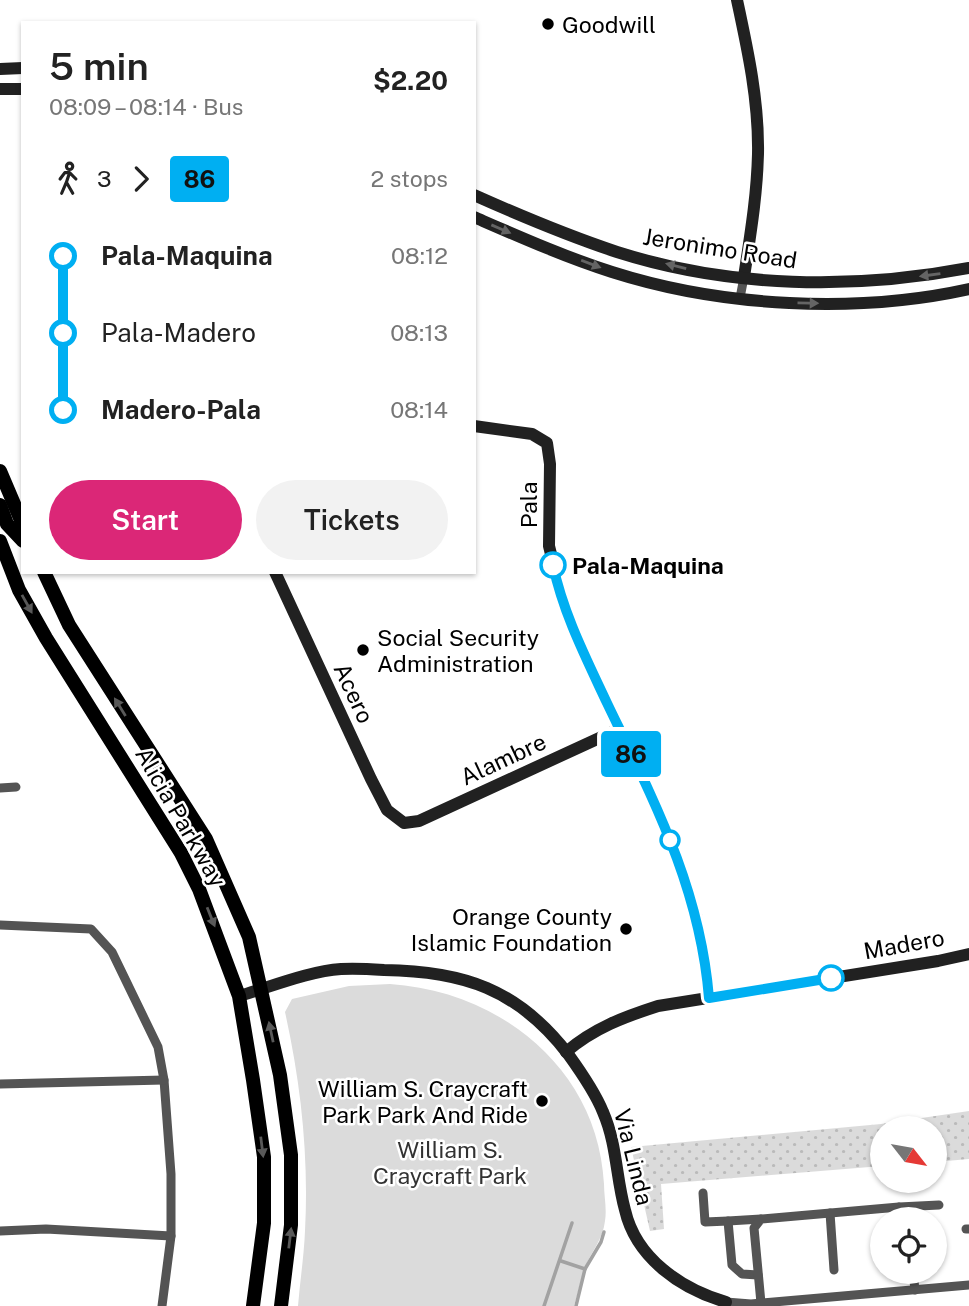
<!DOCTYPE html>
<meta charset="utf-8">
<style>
:root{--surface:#fff;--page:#f2f2f2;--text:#222;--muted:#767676;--accent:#db2777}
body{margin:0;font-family:"Public Sans",sans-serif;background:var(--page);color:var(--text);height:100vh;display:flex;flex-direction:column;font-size:26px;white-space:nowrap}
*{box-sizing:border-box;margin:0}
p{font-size:23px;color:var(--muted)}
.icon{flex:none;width:38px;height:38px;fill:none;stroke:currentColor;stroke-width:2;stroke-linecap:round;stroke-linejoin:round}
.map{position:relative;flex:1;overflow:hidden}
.panel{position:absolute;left:21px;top:21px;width:455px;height:553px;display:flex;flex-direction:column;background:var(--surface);border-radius:0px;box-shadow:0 2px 5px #0004}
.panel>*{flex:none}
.badge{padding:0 14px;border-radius:5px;font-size:24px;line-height:46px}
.needle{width:46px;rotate:121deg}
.tools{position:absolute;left:870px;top:1116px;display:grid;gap:14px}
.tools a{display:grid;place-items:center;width:77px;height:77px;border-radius:50%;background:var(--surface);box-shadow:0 2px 5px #0004;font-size:35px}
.map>.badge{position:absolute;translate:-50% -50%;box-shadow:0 0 0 4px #fff}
.legs{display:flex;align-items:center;gap:10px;height:77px;padding:0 28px;font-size:23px}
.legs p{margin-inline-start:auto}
.summary{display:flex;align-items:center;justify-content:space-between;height:119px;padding:0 28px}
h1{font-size:38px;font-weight:600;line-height:52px}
.cta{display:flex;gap:14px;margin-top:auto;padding:14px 28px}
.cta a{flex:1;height:80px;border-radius:42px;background:var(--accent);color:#fff;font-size:28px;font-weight:600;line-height:80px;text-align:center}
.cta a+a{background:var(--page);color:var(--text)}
ul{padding:0 28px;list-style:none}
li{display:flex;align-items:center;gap:24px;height:77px;font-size:26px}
li i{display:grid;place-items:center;width:10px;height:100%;margin:0 9px;background:currentColor}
li i::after{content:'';width:18px;height:18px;margin:-9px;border:5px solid;border-radius:50%;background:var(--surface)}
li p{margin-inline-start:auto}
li:first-child i{background:linear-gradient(#0000 50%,currentColor 0)}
li:last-child i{background:linear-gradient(currentColor 50%,#0000 0)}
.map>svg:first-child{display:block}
.grass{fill:url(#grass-dots)}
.park{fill:#dbdbdb}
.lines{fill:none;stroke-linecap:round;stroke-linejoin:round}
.stream{stroke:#a2a2a2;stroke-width:3.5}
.street{stroke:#545454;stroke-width:9}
.secondary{stroke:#212121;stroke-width:12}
.primary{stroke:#000;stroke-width:14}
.oneway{fill:#646464}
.oneway2{fill:#595959}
.line-1-casing{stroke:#fff;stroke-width:16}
.line-1{stroke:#00aff2;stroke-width:10}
.poi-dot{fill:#000;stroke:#fff;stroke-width:2.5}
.stop-1-dot{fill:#fff;stroke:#00aff2;stroke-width:3.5}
.labels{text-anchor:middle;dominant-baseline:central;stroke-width:5;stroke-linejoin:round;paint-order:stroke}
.poi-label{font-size:23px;fill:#000;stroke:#fff;text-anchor:start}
.street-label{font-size:23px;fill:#000;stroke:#fff}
.stop-label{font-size:23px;font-weight:bold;fill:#000;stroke:#fff;text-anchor:start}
.park-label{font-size:23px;fill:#323232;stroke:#fff}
</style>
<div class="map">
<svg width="969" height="1306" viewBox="0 0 969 1306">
<defs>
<pattern id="grass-dots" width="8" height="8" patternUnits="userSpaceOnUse" patternTransform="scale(1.75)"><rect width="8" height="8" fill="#dbdbdb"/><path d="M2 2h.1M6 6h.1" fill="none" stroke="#bababa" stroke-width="1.8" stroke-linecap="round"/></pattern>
</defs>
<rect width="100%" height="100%" fill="#fff"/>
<polygon class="grass" points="969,1111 969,1159 935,1162 934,1129 882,1129 882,1166 661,1184 664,1229 650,1231 631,1147 881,1124"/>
<path class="park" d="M390,984C499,991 598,1068 604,1184C604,1196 607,1209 605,1221C603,1240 590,1253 584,1270C580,1281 578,1294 574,1306H298C300,1281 304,1256 305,1231C309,1157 301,1084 285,1012L292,999L349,986Z"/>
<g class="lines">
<g class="stream">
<polyline points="561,1261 585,1269 576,1306"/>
<polyline points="585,1269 601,1242 604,1232"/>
<polyline points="544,1306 572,1223"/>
</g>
<g class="street">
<polyline points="740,298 744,277"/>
<polyline points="0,788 16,787"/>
<polyline points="697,918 703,943 709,998"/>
<polyline points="0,925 91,929 112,952 158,1047 164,1080 171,1174 171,1236 162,1306"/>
<polyline points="0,1084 164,1080"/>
<polyline points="703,1193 705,1222 728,1221"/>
<polyline points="899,1207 939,1205"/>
<polyline points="830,1213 834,1270"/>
<polyline points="966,1229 969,1229"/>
<polyline points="0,1231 46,1229 171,1236"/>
<polyline points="913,1272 915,1290"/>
<polyline points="758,1275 742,1274 732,1265 728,1221 761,1219"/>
<polyline points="761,1303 754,1228 761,1219 899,1207 905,1214 906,1220"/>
<polyline points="725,1305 726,1302 751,1304 969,1285"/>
</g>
<g class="secondary">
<path d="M737,0C748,51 759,102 758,154C757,196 750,237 744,277"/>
<polyline points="0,69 23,68"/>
<polyline points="0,89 23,89"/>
<path d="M474,195C521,216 569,236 617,252C730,288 854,290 969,268"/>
<path d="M474,217C520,237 565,257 612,272C722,307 856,314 969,289"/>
<polyline points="474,426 532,434 547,443 550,464 549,546 562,599 584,652 674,848 697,918"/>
<polyline points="275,572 371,779 387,810 404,823 419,821 619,729"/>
<path d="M239,996C270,987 310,971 341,969C355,968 370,969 384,970C463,971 518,989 568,1054C581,1072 595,1092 603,1112C617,1144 616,1178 625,1210C636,1258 681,1289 726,1302"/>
<path d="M566,1052C594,1028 624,1017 658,1006L938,961L969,954"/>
</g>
<g class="primary">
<polyline points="0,471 23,525"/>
<polyline points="0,505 7,524 23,541"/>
<polyline points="0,541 19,590 46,638 181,853 199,889 239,996 253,1080 264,1157 264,1223 253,1306"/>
<polyline points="44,572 69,625 206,839 249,937 280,1075 291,1155 291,1225 281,1306"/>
</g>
</g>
<defs><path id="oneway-solid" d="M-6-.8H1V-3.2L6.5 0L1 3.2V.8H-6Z" transform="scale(1.75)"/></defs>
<g class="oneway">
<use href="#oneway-solid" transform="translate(501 229) rotate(23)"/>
<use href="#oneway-solid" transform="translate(591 264) rotate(21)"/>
<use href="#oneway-solid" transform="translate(676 266) rotate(-166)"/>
<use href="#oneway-solid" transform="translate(930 275) rotate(172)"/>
<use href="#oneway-solid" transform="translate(808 303) rotate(1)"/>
</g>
<g class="oneway2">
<use href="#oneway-solid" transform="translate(27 604) rotate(61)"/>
<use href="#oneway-solid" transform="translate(120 707) rotate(-122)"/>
<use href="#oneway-solid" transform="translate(211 917) rotate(68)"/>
<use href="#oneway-solid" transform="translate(271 1032) rotate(-102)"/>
<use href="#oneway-solid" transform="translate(262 1147) rotate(83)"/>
<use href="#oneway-solid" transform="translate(290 1238) rotate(-83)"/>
</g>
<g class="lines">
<g class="line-1-casing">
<path id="line-1" d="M553,565C563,613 586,658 607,703C654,801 700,888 709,998L831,978"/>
</g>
<use href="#line-1" class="line-1"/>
</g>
<g class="poi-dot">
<circle cx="548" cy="24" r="7"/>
<circle cx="363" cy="650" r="7"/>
<circle cx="626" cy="929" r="7"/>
<circle cx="542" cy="1101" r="7"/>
</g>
<g class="stop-1-dot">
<circle cx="553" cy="565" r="12"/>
<circle cx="670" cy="840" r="9"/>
<circle cx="831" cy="978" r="12"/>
</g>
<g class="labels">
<g class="poi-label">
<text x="562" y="24">Goodwill</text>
<text x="377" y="637">Social Security<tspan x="377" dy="26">Administration</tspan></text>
<text x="612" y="916" text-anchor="end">Orange County<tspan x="612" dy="26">Islamic Foundation</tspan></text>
<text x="528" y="1088" text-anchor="end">William S. Craycraft<tspan x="528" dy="26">Park Park And Ride</tspan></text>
</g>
<g class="street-label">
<text transform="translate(720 248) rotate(9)">Jeronimo Road</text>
<text transform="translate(528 505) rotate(-90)">Pala</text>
<text transform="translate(354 693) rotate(65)">Acero</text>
<text transform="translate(503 759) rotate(-25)">Alambre</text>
<text transform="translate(181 817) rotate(60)">Alicia Parkway</text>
<text transform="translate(904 944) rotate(-10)">Madero</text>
<text transform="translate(634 1157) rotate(76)">Via Linda</text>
</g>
<g class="stop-label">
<text x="572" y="565">Pala-Maquina</text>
</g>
<g class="park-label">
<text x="450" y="1149">William S.<tspan x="450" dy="26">Craycraft Park</tspan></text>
</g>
</g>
</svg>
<div class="tools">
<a><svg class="needle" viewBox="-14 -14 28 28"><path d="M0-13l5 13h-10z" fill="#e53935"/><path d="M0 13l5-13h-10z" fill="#767676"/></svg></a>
<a><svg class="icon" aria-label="locate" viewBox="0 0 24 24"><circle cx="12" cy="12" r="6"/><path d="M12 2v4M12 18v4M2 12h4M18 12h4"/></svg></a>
</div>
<b class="badge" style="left:631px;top:754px;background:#00aff2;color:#111">86</b>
<section class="panel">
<div class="summary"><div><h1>5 min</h1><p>08:09 – 08:14 · Bus</p></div><b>$2.20</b></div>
<div class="legs"><svg class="icon" aria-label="walk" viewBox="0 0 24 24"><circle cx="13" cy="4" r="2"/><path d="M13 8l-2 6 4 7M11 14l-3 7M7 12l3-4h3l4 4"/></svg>3<svg class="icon" aria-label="forward" viewBox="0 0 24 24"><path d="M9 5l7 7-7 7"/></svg><b class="badge" style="background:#00aff2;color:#111">86</b><p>2 stops</p></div>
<ul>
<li><i style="color:#00aff2"></i><b>Pala-Maquina</b><p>08:12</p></li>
<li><i style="color:#00aff2"></i><span>Pala-Madero</span><p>08:13</p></li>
<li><i style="color:#00aff2"></i><b>Madero-Pala</b><p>08:14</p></li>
</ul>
<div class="cta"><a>Start</a><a>Tickets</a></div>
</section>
</div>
